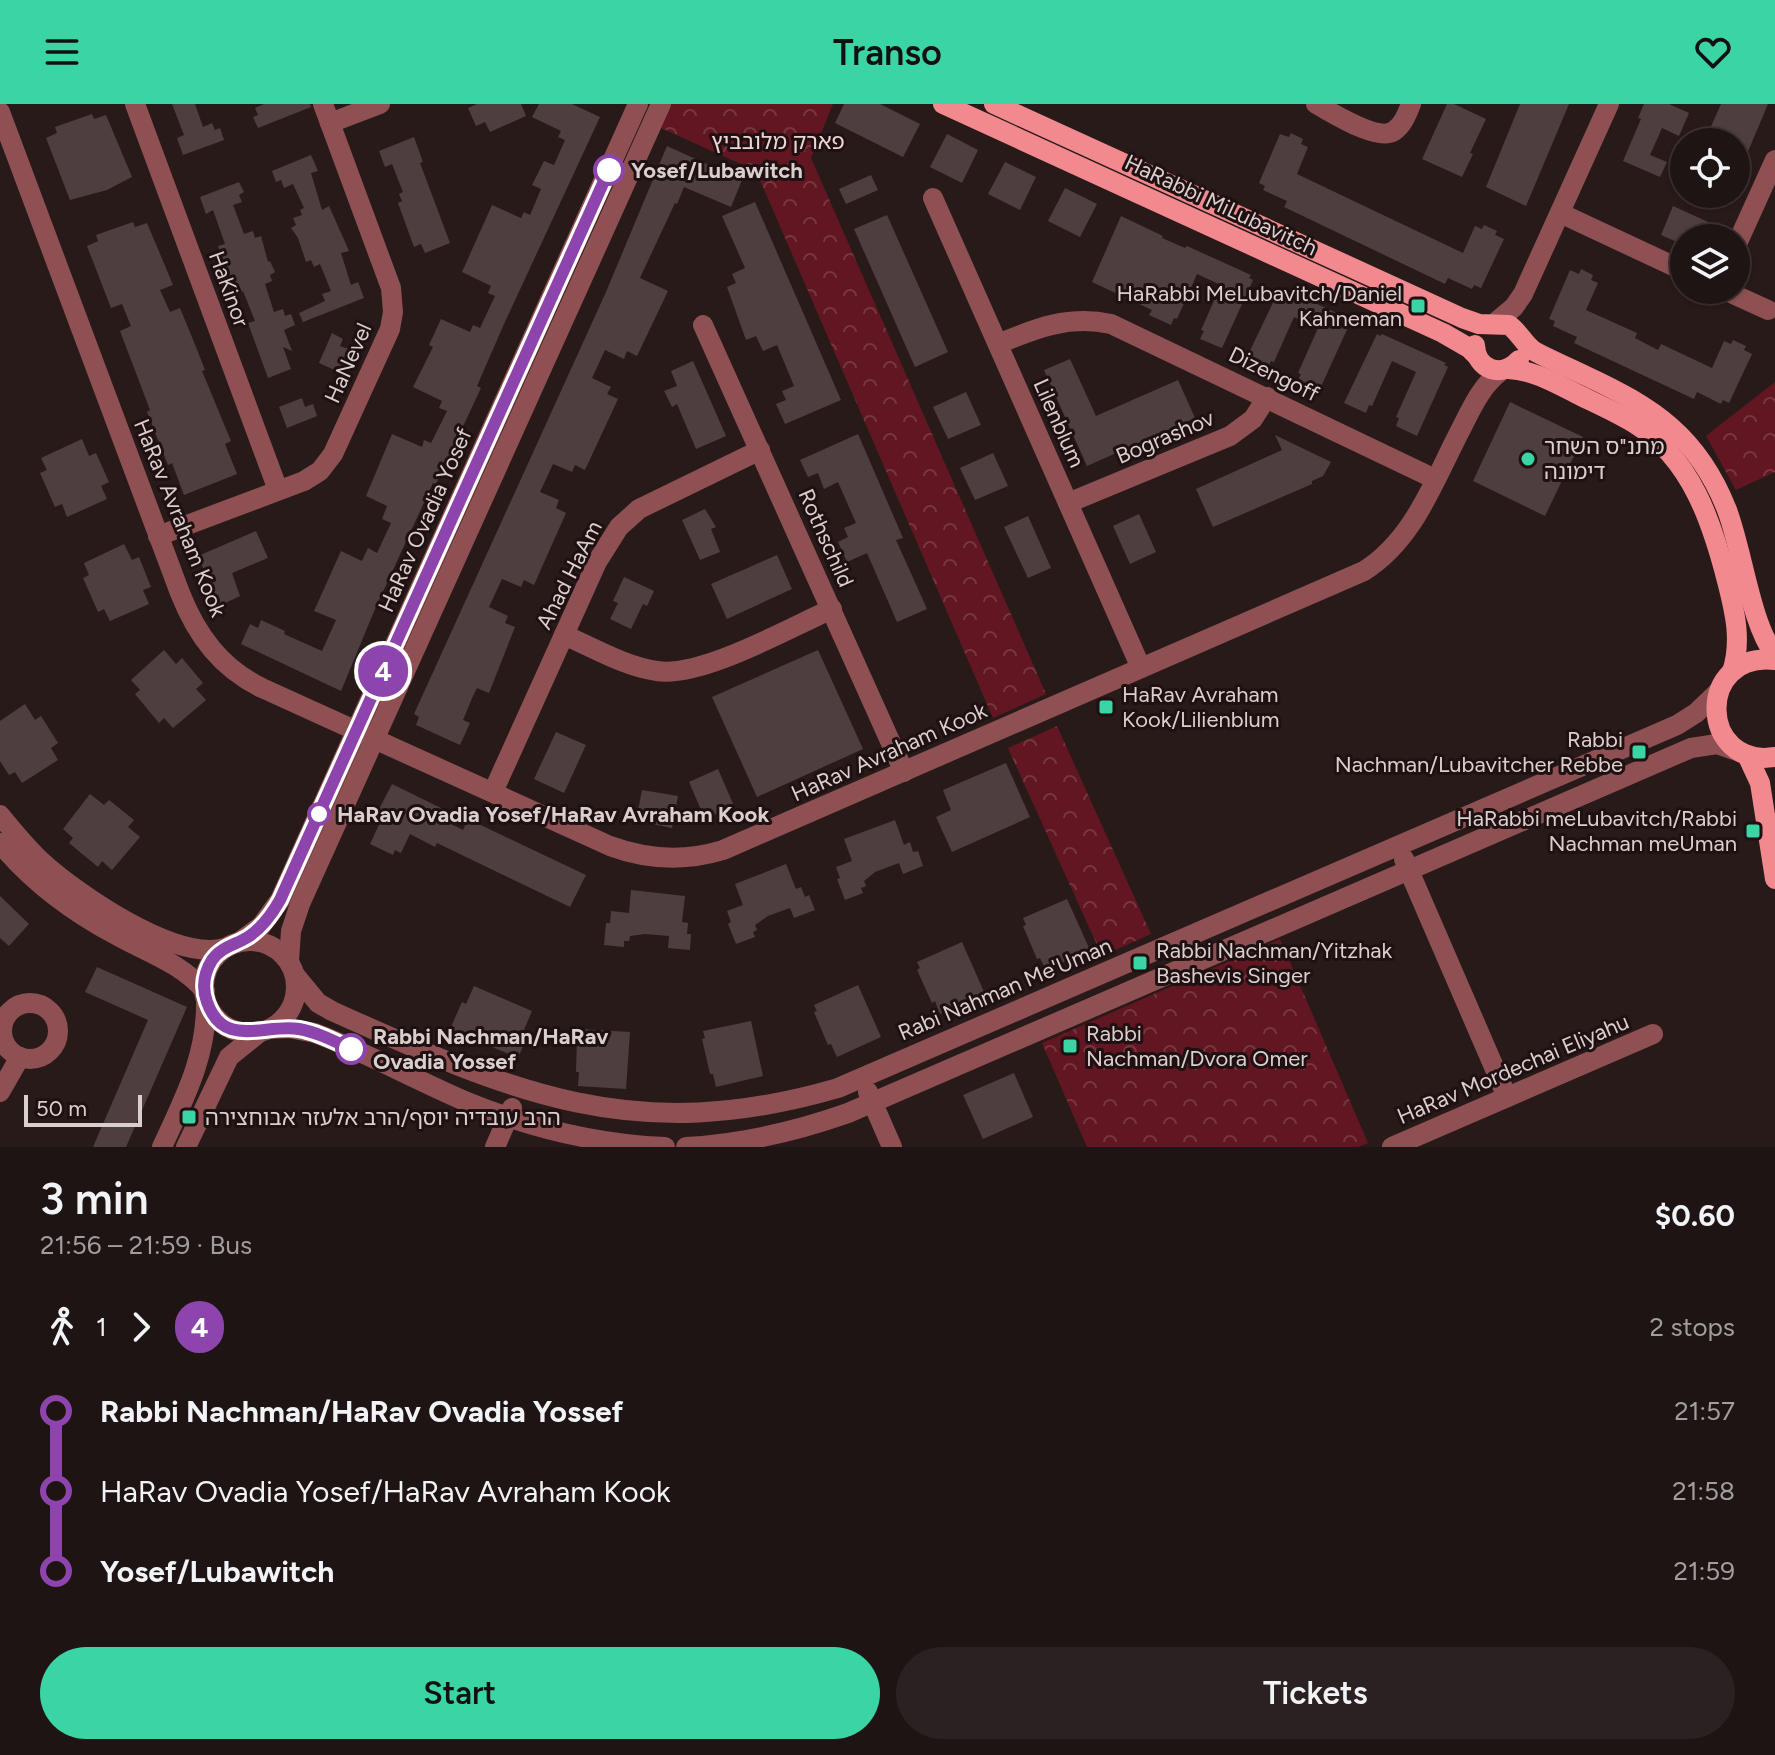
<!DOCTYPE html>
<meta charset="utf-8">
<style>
:root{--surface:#1f1414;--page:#2c2122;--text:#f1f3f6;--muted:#a19ea0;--line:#3c3334;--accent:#3bd4a4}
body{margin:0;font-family:Figtree,"Noto Sans Hebrew",sans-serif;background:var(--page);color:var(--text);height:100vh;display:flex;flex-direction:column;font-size:30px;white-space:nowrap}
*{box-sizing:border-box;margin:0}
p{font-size:26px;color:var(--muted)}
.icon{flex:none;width:44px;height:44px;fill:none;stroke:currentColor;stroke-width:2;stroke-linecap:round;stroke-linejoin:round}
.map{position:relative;height:1043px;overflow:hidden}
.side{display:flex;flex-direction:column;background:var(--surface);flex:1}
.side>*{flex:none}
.badge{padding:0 16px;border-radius:26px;font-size:28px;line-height:52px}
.tools{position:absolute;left:1670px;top:24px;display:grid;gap:16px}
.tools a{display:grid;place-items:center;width:80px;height:80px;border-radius:50%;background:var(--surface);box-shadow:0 2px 6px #0004,0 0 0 2px var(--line);font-size:40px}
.scale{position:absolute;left:24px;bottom:20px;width:118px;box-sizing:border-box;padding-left:8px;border:4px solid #dacfcf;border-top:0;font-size:22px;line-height:28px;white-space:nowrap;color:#dacfcf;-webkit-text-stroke:6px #1f1111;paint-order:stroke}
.map>.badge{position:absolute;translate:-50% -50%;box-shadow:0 0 0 4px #fff}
.legs{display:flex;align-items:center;gap:12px;height:88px;padding:0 40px;font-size:26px}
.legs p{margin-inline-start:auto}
.summary{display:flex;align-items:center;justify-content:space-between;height:136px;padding:0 40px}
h1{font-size:44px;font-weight:600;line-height:60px}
.cta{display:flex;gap:16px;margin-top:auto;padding:16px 40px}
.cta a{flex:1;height:92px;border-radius:48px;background:var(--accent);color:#111;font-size:32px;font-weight:600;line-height:92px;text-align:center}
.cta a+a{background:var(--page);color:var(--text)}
ul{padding:0 40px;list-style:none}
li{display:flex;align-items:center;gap:28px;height:80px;font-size:30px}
li i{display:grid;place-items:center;width:12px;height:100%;margin:0 10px;background:currentColor}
li i::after{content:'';width:20px;height:20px;margin:-10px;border:6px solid;border-radius:50%;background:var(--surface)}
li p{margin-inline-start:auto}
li:first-child i{background:linear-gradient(#0000 50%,currentColor 0)}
li:last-child i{background:linear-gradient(currentColor 50%,#0000 0)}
header{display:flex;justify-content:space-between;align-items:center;height:104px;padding:0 40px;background:var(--accent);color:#111;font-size:36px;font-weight:600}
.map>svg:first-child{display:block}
.park{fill:url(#park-crowns)}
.building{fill:#4f3e3f}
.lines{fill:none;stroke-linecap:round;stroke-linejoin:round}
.minor{stroke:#8f5053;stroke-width:20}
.major{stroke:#f2898e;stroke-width:20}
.line-1-casing{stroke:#fff;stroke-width:18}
.line-1{stroke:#8e44ad;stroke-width:12}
.stop-1-dot{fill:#fff;stroke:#8e44ad;stroke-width:4}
.poi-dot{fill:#3bd4a4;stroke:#1f1111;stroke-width:3}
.labels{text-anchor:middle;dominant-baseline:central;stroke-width:6;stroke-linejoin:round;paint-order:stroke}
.park-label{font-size:22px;fill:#f0d4d4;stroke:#1f1111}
.stop-label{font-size:22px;font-weight:bold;fill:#dacfcf;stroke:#1f1111;text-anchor:start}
.street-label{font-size:22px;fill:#dacfcf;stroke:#1f1111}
.poi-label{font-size:22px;fill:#dacfcf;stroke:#1f1111;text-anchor:start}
</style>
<header><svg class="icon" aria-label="menu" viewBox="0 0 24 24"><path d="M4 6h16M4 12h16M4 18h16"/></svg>Transo<svg class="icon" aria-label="heart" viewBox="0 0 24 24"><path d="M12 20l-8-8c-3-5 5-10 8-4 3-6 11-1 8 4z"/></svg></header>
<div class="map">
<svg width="1775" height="1043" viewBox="0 0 1775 1043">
<defs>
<pattern id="park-crowns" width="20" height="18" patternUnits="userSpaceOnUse" patternTransform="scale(2)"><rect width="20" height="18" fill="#611621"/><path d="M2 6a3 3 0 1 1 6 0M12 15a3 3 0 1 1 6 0" fill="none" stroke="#773740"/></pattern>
</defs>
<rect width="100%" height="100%" fill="#291a1a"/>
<g class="park">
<polygon points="671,0 833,0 811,54 1046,590 993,614 756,67 661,24"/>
<polygon points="1775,278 1775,368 1736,386 1706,332"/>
<polygon points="1057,622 1151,830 1102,852 1008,644"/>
<polygon points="1280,835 1368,1039 1358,1043 1087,1043 1042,939"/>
</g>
<g class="building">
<polygon points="172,0 195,0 203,23 212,19 215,26 220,24 224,36 183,51 177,34 184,31"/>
<polygon points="264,0 310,0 311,3 258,24 253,13 258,11 255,4"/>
<polygon points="477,0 521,0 526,12 490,28 485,18 476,22 468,4"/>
<polygon points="539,0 572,0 600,13 504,220 477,282 481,284 436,380 433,379 375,505 341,587 241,540 250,520 258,524 261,516 285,527 284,530 322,547 336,516 314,507 341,447 362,457 368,444 377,449 391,419 382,415 387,402 366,392 392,330 422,343 424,336 431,339 447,307 439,304 442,297 413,283 433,243 429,241 441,215 470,228 473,221 480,224 495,192 488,189 491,182 462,168 492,101 521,114 524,108 530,111 541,85 532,81 544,57 554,61 565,36 558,33 561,27 532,13"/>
<polygon points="844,0 880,0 920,20 903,53 835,19"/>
<polygon points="1447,0 1454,0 1486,15 1470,49 1473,50 1462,73 1422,55"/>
<polygon points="1520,0 1569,0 1526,102 1486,83"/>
<polygon points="1644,0 1669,0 1689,9 1679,32 1662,24 1650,51 1667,58 1660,73 1623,57 1641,15 1638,14"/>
<polygon points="1721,0 1768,0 1736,76 1736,38 1704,38"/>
<polygon points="92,10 94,15 106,11 132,73 107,86 70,96 46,34 57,29 55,23"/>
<polygon points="1291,29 1303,35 1301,40 1308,43 1297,70 1402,120 1463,149 1475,122 1482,125 1484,121 1497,127 1495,131 1504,135 1481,184 1474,181 1472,185 1448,174 1445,180 1284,103 1287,97 1263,86 1265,82 1259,79 1280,30 1289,33"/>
<polygon points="947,30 978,46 962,79 930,63"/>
<polygon points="414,33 423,58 420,59 450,139 425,149 421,140 414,143 398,99 402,97 399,90 403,88 392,60 385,63 379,47"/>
<polygon points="667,42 742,76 731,103 684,83 677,100 675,99 640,174 668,187 637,252 627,247 624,255 605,246 592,274 611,283 607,290 618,295 585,366 575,361 572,368 553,360 547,373 540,388 559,396 556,404 566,409 534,481 524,476 521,483 502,475 489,503 508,512 505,519 515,523 489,589 477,584 473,592 463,616 470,619 460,641 416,621 419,613 414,610 606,188"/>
<polygon points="311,51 318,67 311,69 322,106 329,102 349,147 341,149 351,181 358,178 364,194 303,218 299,209 325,197 322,190 331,187 320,160 314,163 311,156 306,158 298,134 291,124 296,121 293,114 302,111 300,106 304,104 293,80 284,84 281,76 276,78 272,67"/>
<polygon points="1005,58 1036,73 1020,106 988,90"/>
<polygon points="871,71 878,86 846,100 839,85"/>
<polygon points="239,78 244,88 239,91 242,98 233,101 244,130 253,127 255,134 261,132 268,158 270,157 275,168 270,171 272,177 265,180 274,208 283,205 285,212 291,210 295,221 284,226 292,247 283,243 291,265 268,274 248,219 255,217 243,187 236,190 230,173 218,142 225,140 213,106 206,110 200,93"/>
<polygon points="1065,84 1097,100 1080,133 1048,117"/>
<polygon points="755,98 841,296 785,320 776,300 786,296 782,287 794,282 777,241 763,247 756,232 746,236 727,183 736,179 732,170 745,164 722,112"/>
<polygon points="1673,102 1717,122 1712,134 1684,134 1684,141 1661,131"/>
<polygon points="887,111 948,248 915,263 854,125"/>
<polygon points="1121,112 1163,132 1162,134 1185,144 1187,142 1251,171 1249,174 1253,176 1222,244 1200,235 1204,227 1201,226 1221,181 1197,170 1177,215 1174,214 1171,221 1149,211 1152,206 1092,178"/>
<polygon points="133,118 135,123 147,119 163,157 173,181 160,186 170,208 180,204 196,243 205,266 202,267 231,337 225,340 237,370 184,391 172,359 168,361 147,308 150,306 120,227 131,222 122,200 111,204 87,142 98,137 96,131"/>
<polygon points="1581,165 1593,171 1591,176 1598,179 1586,206 1637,229 1635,234 1658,246 1661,240 1712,264 1724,237 1731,240 1733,236 1746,242 1744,246 1752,250 1729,299 1723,296 1721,300 1697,288 1694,295 1574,239 1577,233 1553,222 1555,217 1549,215 1570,166 1579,170"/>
<polygon points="1284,185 1348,214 1347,217 1350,219 1319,287 1297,278 1301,270 1298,269 1318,224 1294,213 1274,258 1271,257 1268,264 1246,255 1279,186 1282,188"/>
<polygon points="332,229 343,235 340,242 349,245 339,268 319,259"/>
<polygon points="1377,230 1380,232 1382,230 1446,259 1444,261 1448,263 1417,332 1396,322 1399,314 1396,313 1416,268 1392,257 1372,302 1369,301 1366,309 1344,299"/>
<polygon points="1070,255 1096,312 1178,276 1195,314 1087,362 1044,266"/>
<polygon points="693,257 726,332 696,345 677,300 672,303 664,287 677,282 671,267"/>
<polygon points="966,288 981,321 948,335 933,303"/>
<polygon points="302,294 305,303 313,300 317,312 287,324 279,303"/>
<polygon points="1510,298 1583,333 1545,412 1473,377"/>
<polygon points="858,330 903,434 896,436 927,505 897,518 867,449 847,458 838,438 848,433 844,424 856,419 838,378 824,385 818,369 808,373 800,356"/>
<polygon points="1275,331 1331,358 1323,372 1312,377 1312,380 1213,423 1196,385 1282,346"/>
<polygon points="82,335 89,352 96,349 109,378 101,382 107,395 67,413 62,400 55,403 40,369 47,366 41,354"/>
<polygon points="993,349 1008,382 975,396 960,364"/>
<polygon points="705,405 716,423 711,425 720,448 700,456 682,416"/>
<polygon points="1139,410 1156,448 1130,460 1113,422"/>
<polygon points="1028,412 1051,464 1028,474 1004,423"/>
<polygon points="256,427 268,454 232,469 240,492 219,502 198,452"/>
<polygon points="124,440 132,456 139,453 151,483 143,486 149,500 110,517 104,505 98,508 83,474 89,471 84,459"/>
<polygon points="777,451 792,485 727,515 711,480"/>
<polygon points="624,473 654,487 647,502 643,500 631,525 610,515 618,499 613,497"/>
<polygon points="164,546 176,560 182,554 203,579 196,585 206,596 173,624 164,614 159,619 135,590 140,586 131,576"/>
<polygon points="818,546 863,645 757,693 712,593"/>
<polygon points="25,600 35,616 41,612 58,639 51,644 58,656 22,679 15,668 9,671 0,657 0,617"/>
<polygon points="556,628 586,641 564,689 534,675"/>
<polygon points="1006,659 1030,713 952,748 936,713 951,706 943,686"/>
<polygon points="718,665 734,702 705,715 689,678"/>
<polygon points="392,680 445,706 441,715 463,726 468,715 586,771 570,803 437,739 435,743 410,730 401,749 395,746 393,751 370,740 383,712 377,709"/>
<polygon points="642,686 678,692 672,724 636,717"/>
<polygon points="90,690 104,701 109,696 134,716 128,723 140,733 112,766 102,757 98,763 69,739 73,734 63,725"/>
<polygon points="895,716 904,741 910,738 913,748 918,747 923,762 903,770 899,759 875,768 864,777 866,782 861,784 863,789 845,796 837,775 840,774 836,763 852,757 844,735"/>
<polygon points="786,760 796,785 801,783 805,793 809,791 815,806 794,814 790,804 768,812 755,821 757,826 753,828 755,833 736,840 728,820 731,818 727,807 743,801 735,780"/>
<polygon points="631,786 685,792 682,818 688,819 687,830 691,830 690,846 668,844 669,832 645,830 630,832 629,837 624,837 624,843 604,841 606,819 610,819 611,807 629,809"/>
<polygon points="0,792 29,820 9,842 0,834"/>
<polygon points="1067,795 1090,846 1046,866 1040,854 1037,855 1023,822 1026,821 1023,814"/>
<polygon points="962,838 985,890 940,910 935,897 932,899 917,866 920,864 917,858"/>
<polygon points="97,863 187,903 126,1043 93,1043 148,916 85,888"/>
<polygon points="858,881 881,933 837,953 831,940 828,941 814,908 817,907 814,901"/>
<polygon points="474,882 532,907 524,926 529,928 518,954 450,925 462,898 466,900"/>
<polygon points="751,917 763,972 716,983 713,970 710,970 702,935 705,934 703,927"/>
<polygon points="581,925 630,928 626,985 578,982 579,968 576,968 577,932 581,932"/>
<polygon points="1014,969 1033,1013 983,1035 963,991"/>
</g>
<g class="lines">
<g class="minor">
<polyline points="135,0 278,386"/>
<path d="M1316,0C1333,9 1377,38 1394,27C1403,21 1407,10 1411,0"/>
<path d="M0,8L180,489C197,532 221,564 262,584L610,742C648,756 684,758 723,746L1364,467C1415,435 1435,374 1462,323C1472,303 1482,281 1501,267"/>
<polyline points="330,19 380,0"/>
<polyline points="933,94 1141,564"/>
<polyline points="1560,109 1684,167"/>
<polyline points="1736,142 1775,56"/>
<polyline points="1724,186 1768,206"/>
<polyline points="1495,219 1514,203 1523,190 1609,0"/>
<polyline points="703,221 904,668"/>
<path d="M998,240C1036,224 1069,211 1111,220L1435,375"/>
<polyline points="1068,399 1230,332 1253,315 1267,293"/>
<polyline points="158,432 304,377 320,367 333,350 390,225 393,208 391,184 323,0"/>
<path d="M564,531C594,544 626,563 657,567C701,574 789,524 832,505"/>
<polyline points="493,688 597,458 619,423 639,405 760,346"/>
<path d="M0,711C13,727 26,743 41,757C77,790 175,858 225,844"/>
<path d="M0,739C32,778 73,808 116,831C148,849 181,859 205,887"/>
<polyline points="1404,755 1507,993"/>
<circle cx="250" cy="883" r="46"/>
<polyline points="239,838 261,822 280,796 638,0"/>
<polyline points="289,857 291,827 300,800 661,0"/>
<path d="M295,871L318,899L332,907C513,989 635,1043 838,984L1677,621L1696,609L1719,587"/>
<circle cx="30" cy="927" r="28"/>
<path d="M269,925L289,924L315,929C367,949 416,976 467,998C531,1024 596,1040 665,1043"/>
<polyline points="0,988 20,953"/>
<polyline points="868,988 892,1043"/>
<path d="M162,1043C184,995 207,952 206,898"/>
<polyline points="186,1043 229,953 260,928"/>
<polyline points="495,1043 512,1004"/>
<path d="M686,1043C742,1040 794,1028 848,1009L1691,644L1717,640L1740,648"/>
<polyline points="1392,1043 1653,930"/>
</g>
<g class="major">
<polyline points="943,0 1443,229 1469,244 1476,251"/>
<path d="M994,0L1462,214L1479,220L1509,221C1519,228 1524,240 1534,247C1550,256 1568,263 1584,271C1653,303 1698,332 1727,406C1743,448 1750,518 1775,551"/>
<path d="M1475,241C1476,266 1502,275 1519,256"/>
<path d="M1508,265C1533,266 1555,279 1577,290C1597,300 1618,309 1637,321C1691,355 1712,418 1727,477C1735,508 1742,537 1732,568"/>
<path d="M1775,556C1695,547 1699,665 1775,653"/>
<polyline points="1747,651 1760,679 1775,775"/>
</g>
</g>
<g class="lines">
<g class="line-1-casing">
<path id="line-1" d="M351,945C334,937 317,928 299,925C265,919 224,946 207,898C202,884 204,869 212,856C221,843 235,841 248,833C262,824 272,810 280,796L609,66"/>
</g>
<use href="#line-1" class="line-1"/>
</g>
<g class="stop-1-dot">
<circle cx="609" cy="66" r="14"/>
<circle cx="319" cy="710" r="10"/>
<circle cx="351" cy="945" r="14"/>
</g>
<g class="poi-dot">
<rect x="1410" y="194" width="16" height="16" rx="4"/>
<circle cx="1528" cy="355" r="8"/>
<rect x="1098" y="595" width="16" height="16" rx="4"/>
<rect x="1631" y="640" width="16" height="16" rx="4"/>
<rect x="1745" y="719" width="16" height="16" rx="4"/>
<rect x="1132" y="851" width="16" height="16" rx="4"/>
<rect x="1062" y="934" width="16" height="16" rx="4"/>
<rect x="181" y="1005" width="16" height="16" rx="4"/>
</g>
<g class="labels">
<g class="park-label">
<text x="778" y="37">פארק מלובביץ</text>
</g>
<g class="stop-label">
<text x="631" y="66">Yosef/Lubawitch</text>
<text x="337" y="710">HaRav Ovadia Yosef/HaRav Avraham Kook</text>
<text x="373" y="932">Rabbi Nachman/HaRav<tspan x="373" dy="25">Ovadia Yossef</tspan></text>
</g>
<g class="street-label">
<text transform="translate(1221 101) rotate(25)">HaRabbi MiLubavitch</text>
<text transform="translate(229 185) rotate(70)">HaKinor</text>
<text transform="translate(348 259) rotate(-66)">HaNevel</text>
<text transform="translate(1274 270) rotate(26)">Dizengoff</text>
<text transform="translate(1059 319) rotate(66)">Lilenblum</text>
<text transform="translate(1165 333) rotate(-23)">Bograshov</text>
<text transform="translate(180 414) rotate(68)">HaRav Avraham Kook</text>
<text transform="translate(425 416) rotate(-66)">HaRav Ovadia Yosef</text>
<text transform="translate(826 434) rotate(66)">Rothschild</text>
<text transform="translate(569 471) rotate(-63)">Ahad HaAm</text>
<text transform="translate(889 648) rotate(-24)">HaRav Avraham Kook</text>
<text transform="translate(1005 885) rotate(-23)">Rabi Nahman Me'Uman</text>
<text transform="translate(1513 965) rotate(-23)">HaRav Mordechai Eliyahu</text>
</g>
<g class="poi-label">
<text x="1402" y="189" text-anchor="end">HaRabbi MeLubavitch/Daniel<tspan x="1402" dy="25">Kahneman</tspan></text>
<text x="1544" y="342">מתנ"ס השחר<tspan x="1544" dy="25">דימונה</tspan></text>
<text x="1122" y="590">HaRav Avraham<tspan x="1122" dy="25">Kook/Lilienblum</tspan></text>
<text x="1623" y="635" text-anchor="end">Rabbi<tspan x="1623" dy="25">Nachman/Lubavitcher Rebbe</tspan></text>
<text x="1737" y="714" text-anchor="end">HaRabbi meLubavitch/Rabbi<tspan x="1737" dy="25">Nachman meUman</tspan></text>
<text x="1156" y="846">Rabbi Nachman/Yitzhak<tspan x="1156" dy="25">Bashevis Singer</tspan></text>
<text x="1086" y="929">Rabbi<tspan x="1086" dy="25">Nachman/Dvora Omer</tspan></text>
<text x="205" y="1013">הרב עובדיה יוסף/הרב אלעזר אבוחצירה</text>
</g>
</g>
</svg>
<div class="tools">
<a><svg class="icon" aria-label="locate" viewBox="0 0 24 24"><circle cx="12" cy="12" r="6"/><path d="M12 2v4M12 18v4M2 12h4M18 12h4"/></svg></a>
<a><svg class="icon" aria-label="layers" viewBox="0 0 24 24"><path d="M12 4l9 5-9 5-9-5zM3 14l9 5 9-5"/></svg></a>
</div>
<div class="scale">50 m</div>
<b class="badge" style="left:383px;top:567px;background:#8e44ad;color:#fff">4</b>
</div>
<section class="side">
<div class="summary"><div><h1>3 min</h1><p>21:56 – 21:59 · Bus</p></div><b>$0.60</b></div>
<div class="legs"><svg class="icon" aria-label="walk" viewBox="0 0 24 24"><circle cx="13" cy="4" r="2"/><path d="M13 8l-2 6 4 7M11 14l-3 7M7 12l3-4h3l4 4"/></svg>1<svg class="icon" aria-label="forward" viewBox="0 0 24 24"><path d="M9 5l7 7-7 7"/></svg><b class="badge" style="background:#8e44ad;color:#fff">4</b><p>2 stops</p></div>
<ul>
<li><i style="color:#8e44ad"></i><b>Rabbi Nachman/HaRav Ovadia Yossef</b><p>21:57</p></li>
<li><i style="color:#8e44ad"></i><span>HaRav Ovadia Yosef/HaRav Avraham Kook</span><p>21:58</p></li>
<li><i style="color:#8e44ad"></i><b>Yosef/Lubawitch</b><p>21:59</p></li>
</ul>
<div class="cta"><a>Start</a><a>Tickets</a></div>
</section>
